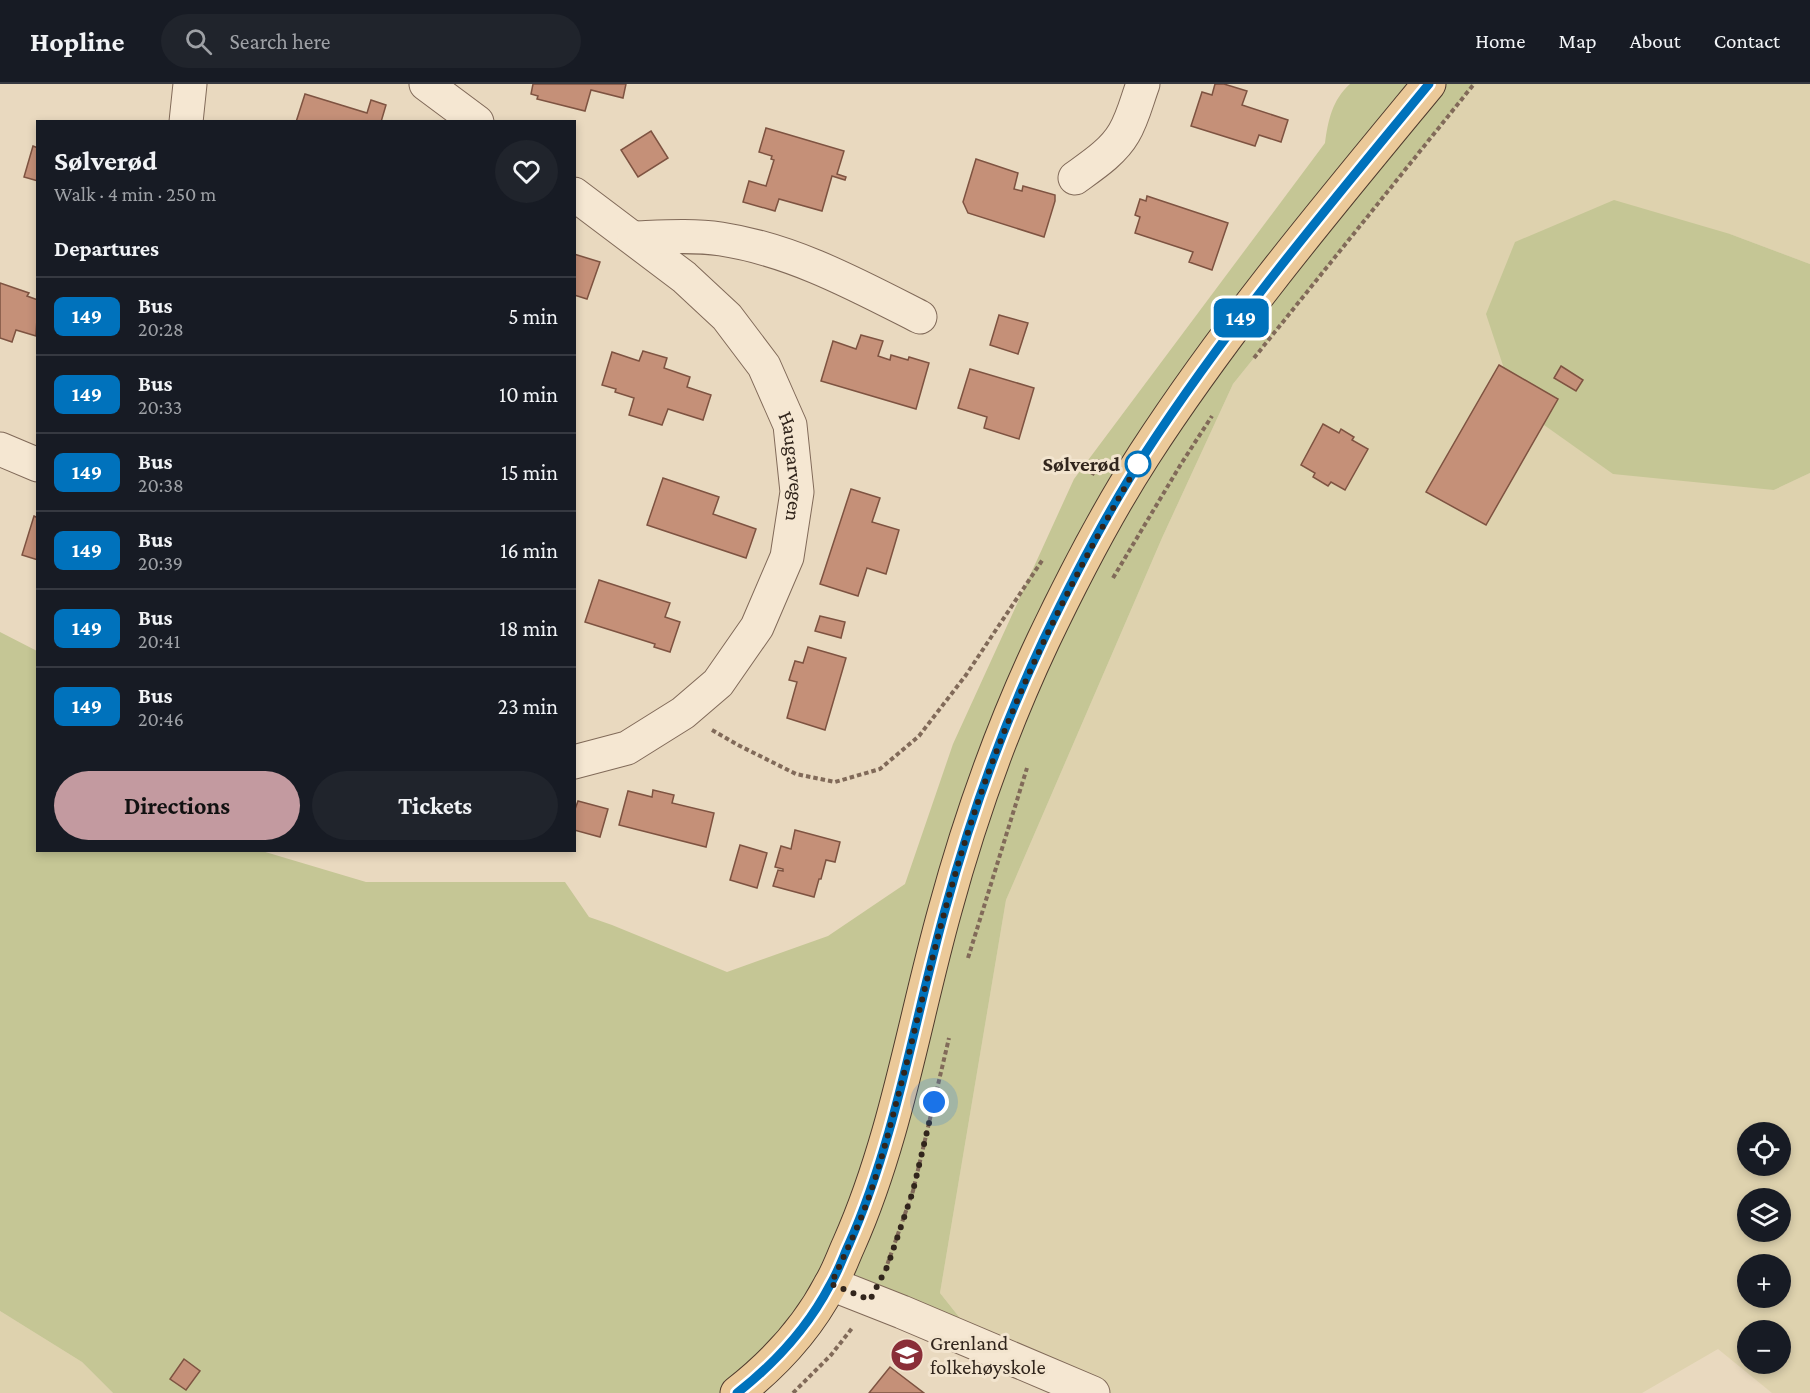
<!DOCTYPE html>
<meta charset="utf-8">
<style>
:root{--surface:#171b24;--page:#20242c;--text:#f1f3f6;--muted:#9ea1a6;--line:#363941;--accent:#c39aa0}
body{margin:0;font-family:"Crimson Pro",serif;background:var(--page);color:var(--text);height:100vh;display:flex;flex-direction:column;font-size:22px;white-space:nowrap}
*{box-sizing:border-box;margin:0}
p{font-size:20px;color:var(--muted)}
.icon{flex:none;width:33px;height:33px;fill:none;stroke:currentColor;stroke-width:2;stroke-linecap:round;stroke-linejoin:round}
.map{position:relative;flex:1;overflow:hidden}
.side{position:absolute;left:36px;top:36px;width:540px;height:732px;display:flex;flex-direction:column;background:var(--surface);border-radius:0px;box-shadow:0 3px 9px #0003}
.side>*{flex:none}
.badge{padding:0 12px;border-radius:9px;font-size:21px;line-height:39px}
.fabs{position:absolute;left:1737px;top:1038px;display:grid;gap:12px}
.fabs a{display:grid;place-items:center;width:54px;height:54px;border-radius:50%;background:var(--surface);box-shadow:0 3px 9px #0003;font-size:30px}
.you{position:absolute;width:30px;height:30px;margin:-15px;border:4px solid #fff;border-radius:50%;background:#1a73e8;box-shadow:0 0 0 9px #1a73e833}
.map>.badge{position:absolute;translate:-50% -50%;box-shadow:0 0 0 3px #fff}
h2{padding:0 18px;font-size:22px;line-height:54px}
.round{display:grid;place-items:center;flex:none;width:63px;height:63px;border-radius:32px;background:var(--page)}
.overview{display:flex;align-items:center;justify-content:space-between;height:102px;padding:0 18px}
h1{font-size:28px;font-weight:700;line-height:45px}
.cta{display:flex;gap:12px;margin-top:auto;padding:12px 18px}
.cta a{flex:1;height:69px;border-radius:36px;background:var(--accent);color:#111;font-size:24px;font-weight:700;line-height:69px;text-align:center}
.cta a+a{background:var(--page);color:var(--text)}
ul{padding:0;list-style:none}
li{display:flex;align-items:center;gap:18px;height:78px;padding:0 18px;border-top:2px solid var(--line)}
li div{flex:1}
li b{display:block;font-size:22px}
li em{font-style:normal}
li .badge{min-width:66px;font-weight:700;text-align:center}
header{display:flex;align-items:center;gap:36px;box-sizing:border-box;height:84px;padding:0 30px;background:var(--surface);border-bottom:2px solid var(--line)}
header strong{font-size:28px}
nav{display:flex;gap:33px;margin-inline-start:auto;font-size:21px}
.search{width:420px;height:54px;background:var(--page);display:flex;align-items:center;gap:15px;box-sizing:border-box;padding:0 21px;border-radius:33px;color:var(--muted);font-size:22px}
.map>svg:first-child{display:block}
.farmland{fill:#ded2ae;fill-rule:evenodd}
.green{fill:#c5c695}
.building{fill:#c59078;stroke:#7e5341;stroke-width:1.5}
.lines{fill:none;stroke-linecap:round;stroke-linejoin:round}
.minor-casing{stroke:#816a59;stroke-width:35}
.major-casing{stroke:#4e3a2d;stroke-width:35}
.path{stroke:#816a59;stroke-width:4;stroke-dasharray:4.5 3;stroke-linecap:butt}
.minor{stroke:#f5e7d2;stroke-width:33}
.major{stroke:#ebc999;stroke-width:33}
.line-casing{stroke:#fff;stroke-width:14}
.line{stroke:#0072bc;stroke-width:9}
.walk{stroke:#31251c;stroke-width:6;stroke-dasharray:0 10.8}
.stop-dot{fill:#fff;stroke:#0072bc;stroke-width:3}
.labels{text-anchor:middle;dominant-baseline:central;stroke-width:6;stroke-linejoin:round;paint-order:stroke}
.stop-label{font-size:21px;font-weight:bold;fill:#31251c;stroke:#f2e4ce;text-anchor:end}
.street-label{font-size:21px;fill:#31251c;stroke:#f2e4ce}
.poi-label{font-size:21px;fill:#31251c;stroke:#f2e4ce;text-anchor:start}
</style>
<header>
<strong>Hopline</strong>
<div class="search"><svg class="icon" aria-label="search" viewBox="0 0 24 24"><circle cx="10" cy="10" r="6"/><path d="M15 15l6 6"/></svg>Search here</div>
<nav><a>Home</a><a>Map</a><a>About</a><a>Contact</a></nav>
</header>
<div class="map">
<svg width="1810" height="1309" viewBox="0 0 1810 1309">
<rect width="100%" height="100%" fill="#e9d9bf"/>
<g class="farmland">
<path d="M1474,0H1810V180L1730,150L1774,406L1810,389V1309H1772L1718,1265L1642,1309H1062L1000,1284L940,1209L1006,816L1162,454L1233,300ZM1748,1048H1780V1082H1748ZM1748,1114H1780V1148H1748ZM1748,1180H1780V1214H1748ZM1748,1246H1780V1280H1748Z"/>
<polygon points="0,1227 82,1278 113,1309 0,1309"/>
</g>
<g class="green">
<path d="M1350,0H1474L1233,300L1162,454L1006,816L940,1209L979,1258L833,1189L750,1292L720,1309H113L82,1278L0,1227V548L37,567L38,766L262,767L366,798H565L589,833L612,841L727,888L828,852L905,800L953,660L1074,395L1325,59C1328,37 1332,16 1350,0Z"/>
<polygon points="1614,116 1730,150 1810,180 1810,389 1774,406 1613,390 1516,321 1486,230 1515,158"/>
</g>
<g class="building">
<polygon points="533,0 626,0 623,14 591,6 585,27 537,15 538,12 531,10"/>
<polygon points="1215,0 1224,0 1247,7 1242,21 1288,36 1281,58 1259,51 1255,62 1191,42 1202,8 1212,11"/>
<polygon points="305,10 367,29 371,16 386,21 381,38 296,38"/>
<polygon points="766,44 844,67 837,90 846,93 845,96 832,92 822,127 779,115 775,127 743,118 749,97 766,102 774,76 771,75 772,72 759,68"/>
<polygon points="651,47 668,74 638,93 621,66"/>
<polygon points="33,62 38,64 38,97 24,93"/>
<polygon points="976,75 1018,89 1014,105 1022,107 1023,102 1055,111 1055,117 1044,153 968,129 963,118"/>
<polygon points="1147,112 1228,139 1212,186 1189,178 1193,168 1135,149 1140,133 1135,131 1140,115 1146,117"/>
<polygon points="574,170 600,178 587,215 574,211"/>
<polygon points="0,199 29,209 27,212 38,216 36,252 16,246 12,258 0,254"/>
<polygon points="999,231 1028,239 1018,270 990,261"/>
<polygon points="861,251 883,257 878,272 890,276 891,271 908,276 909,273 929,279 916,325 821,297 833,257 856,265"/>
<polygon points="643,267 667,274 664,284 690,293 687,303 711,311 703,336 668,325 662,341 629,331 634,314 615,308 616,305 602,301 612,268 639,277"/>
<polygon points="1499,281 1558,315 1486,441 1426,408"/>
<polygon points="1561,282 1583,296 1576,307 1554,294"/>
<polygon points="970,285 1034,304 1019,355 984,344 987,333 958,324"/>
<polygon points="1323,340 1339,349 1341,345 1354,353 1352,356 1368,365 1345,406 1331,398 1328,402 1313,393 1315,389 1301,381"/>
<polygon points="663,394 719,413 713,430 756,445 746,474 647,441"/>
<polygon points="851,405 880,414 872,438 899,446 886,490 867,484 858,512 820,500"/>
<polygon points="34,432 38,434 38,476 22,471"/>
<polygon points="599,496 670,519 665,533 680,538 670,568 654,563 655,560 585,538"/>
<polygon points="820,532 845,538 841,554 815,547"/>
<polygon points="808,563 846,574 825,646 787,634 797,598 789,596 795,577 803,579"/>
<polygon points="653,706 674,711 672,719 714,729 706,763 619,741 628,707 652,713"/>
<polygon points="578,717 608,725 600,753 574,746 574,728"/>
<polygon points="795,746 840,758 835,778 826,776 821,795 819,795 814,813 773,802 778,786 783,787 783,785 775,783 781,762 791,765"/>
<polygon points="740,761 767,769 757,804 730,796"/>
<polygon points="184,1275 200,1287 186,1306 170,1295"/>
<polygon points="890,1283 924,1309 869,1309"/>
</g>
<g class="lines">
<g class="minor-casing">
<g id="minor">
<polyline points="426,0 477,38"/>
<polyline points="186,38 190,0"/>
<path d="M1075,94C1093,81 1113,68 1124,49C1133,34 1137,16 1143,0"/>
<path id="s1" d="M574,110L684,193L727,233L764,282L790,341L797,408L787,473L757,543L718,599L683,629L627,664L574,678"/>
<path d="M634,154C663,153 693,151 721,155C793,166 857,201 920,233"/>
<polyline points="0,365 38,381"/>
<polyline points="831,1200 902,1228 1093,1309"/>
</g>
</g>
<g class="major-casing">
<path id="major" d="M737,1309C774,1280 808,1243 830,1201C838,1188 843,1173 849,1160C896,1054 914,937 945,826C970,734 1002,644 1043,557C1073,494 1106,430 1144,371C1229,240 1330,120 1429,0"/>
</g>
<g class="path">
<polyline points="1254,274 1474,0"/>
<polyline points="1092,391 1100,376"/>
<polyline points="1113,494 1181,380 1212,332"/>
<polyline points="712,646 738,661 796,690 835,698 880,685 919,652 966,591 1043,475"/>
<polyline points="968,874 1027,684"/>
<polyline points="885,1187 913,1107 949,954"/>
<polyline points="793,1309 831,1271 853,1243"/>
</g>
<use href="#minor" class="minor"/>
<use href="#major" class="major"/>
</g>
<g class="lines">
<g class="line-casing">
<path id="line" d="M737,1309C774,1280 808,1243 830,1201C838,1188 843,1173 849,1160C896,1054 914,937 945,826C970,734 1002,644 1043,557C1073,494 1106,430 1144,371C1229,240 1330,120 1429,0"/>
</g>
<use href="#line" class="line"/>
<path class="walk" d="M934,1018L913,1107L888,1181L870,1216L831,1200C843,1174 856,1148 866,1121C883,1075 894,1026 907,978C926,899 945,819 970,742C1012,612 1073,491 1142,374L1138,380"/>
</g>
<defs>
<g id="school-disc" transform="scale(1.725)"><circle r="9.5" fill="#8a2e38" stroke="#f2e4ce"/><path d="M0-5L7-2L0 1L-7-2ZM-4 1L0 2.5L4 1V4Q0 6-4 4Z" fill="#fff"/></g>
</defs>
<g fill-rule="evenodd">
<use href="#school-disc" x="907" y="1271"/>
</g>
<circle class="stop-dot" cx="1138" cy="380" r="12"/>
<g class="labels">
<g class="stop-label">
<text x="1120" y="380">Sølverød</text>
</g>
<g class="street-label">
<text stroke="none"><textPath href="#s1" startOffset="364">Haugarvegen</textPath></text>
</g>
<g class="poi-label">
<text x="930" y="1259">Grenland<tspan x="930" dy="24">folkehøyskole</tspan></text>
</g>
</g>
</svg>
<div class="fabs">
<a><svg class="icon" aria-label="locate" viewBox="0 0 24 24"><circle cx="12" cy="12" r="6"/><path d="M12 2v4M12 18v4M2 12h4M18 12h4"/></svg></a>
<a><svg class="icon" aria-label="layers" viewBox="0 0 24 24"><path d="M12 4l9 5-9 5-9-5zM3 14l9 5 9-5"/></svg></a>
<a>+</a>
<a>−</a>
</div>
<div class="you" style="left:934px;top:1018px"></div>
<b class="badge" style="left:1241px;top:234px;background:#0072bc;color:#fff">149</b>
<section class="side">
<div class="overview"><div><h1>Sølverød</h1><p>Walk · 4 min · 250 m</p></div><a class="round"><svg class="icon" aria-label="heart" viewBox="0 0 24 24"><path d="M12 20l-8-8c-3-5 5-10 8-4 3-6 11-1 8 4z"/></svg></a></div>
<h2>Departures</h2>
<ul>
<li><span class="badge" style="background:#0072bc;color:#fff">149</span><div><b>Bus</b><p>20:28</p></div><em>5 min</em></li>
<li><span class="badge" style="background:#0072bc;color:#fff">149</span><div><b>Bus</b><p>20:33</p></div><em>10 min</em></li>
<li><span class="badge" style="background:#0072bc;color:#fff">149</span><div><b>Bus</b><p>20:38</p></div><em>15 min</em></li>
<li><span class="badge" style="background:#0072bc;color:#fff">149</span><div><b>Bus</b><p>20:39</p></div><em>16 min</em></li>
<li><span class="badge" style="background:#0072bc;color:#fff">149</span><div><b>Bus</b><p>20:41</p></div><em>18 min</em></li>
<li><span class="badge" style="background:#0072bc;color:#fff">149</span><div><b>Bus</b><p>20:46</p></div><em>23 min</em></li>
</ul>
<div class="cta"><a>Directions</a><a>Tickets</a></div>
</section>
</div>
